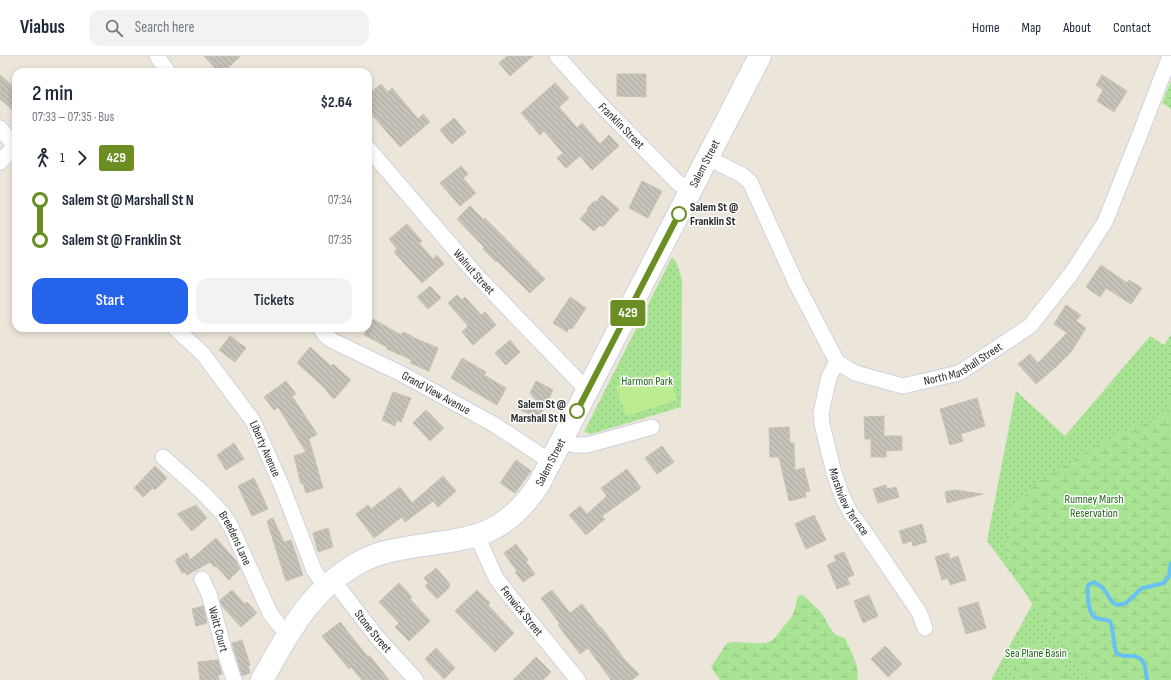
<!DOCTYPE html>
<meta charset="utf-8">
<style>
:root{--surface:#fff;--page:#f2f2f3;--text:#1f2937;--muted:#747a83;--line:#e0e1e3;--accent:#2563eb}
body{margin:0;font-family:"Sofia Sans Condensed",sans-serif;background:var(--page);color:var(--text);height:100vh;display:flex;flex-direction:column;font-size:15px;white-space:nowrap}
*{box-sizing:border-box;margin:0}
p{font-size:13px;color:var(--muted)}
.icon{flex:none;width:22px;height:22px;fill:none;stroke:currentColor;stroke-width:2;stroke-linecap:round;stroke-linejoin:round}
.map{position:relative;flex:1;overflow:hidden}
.side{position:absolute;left:12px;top:12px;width:360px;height:264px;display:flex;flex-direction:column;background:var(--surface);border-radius:12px;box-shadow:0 2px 6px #0003}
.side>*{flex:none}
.badge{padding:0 8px;border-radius:3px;font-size:14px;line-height:26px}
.map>.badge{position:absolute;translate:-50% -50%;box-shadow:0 0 0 2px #fff}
.legs{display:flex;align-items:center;gap:6px;height:44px;padding:0 20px;font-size:13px}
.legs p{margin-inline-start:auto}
.headline{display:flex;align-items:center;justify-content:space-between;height:68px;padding:0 20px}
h1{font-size:22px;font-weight:600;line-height:30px}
.button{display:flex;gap:8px;margin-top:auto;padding:8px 20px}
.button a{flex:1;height:46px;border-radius:12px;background:var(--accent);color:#fff;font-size:16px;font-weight:600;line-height:46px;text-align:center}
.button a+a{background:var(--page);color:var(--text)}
ul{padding:0 20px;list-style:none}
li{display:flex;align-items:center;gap:14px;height:40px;font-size:15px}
li i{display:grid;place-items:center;width:6px;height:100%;margin:0 5px;background:currentColor}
li i::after{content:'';width:10px;height:10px;margin:-5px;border:3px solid;border-radius:50%;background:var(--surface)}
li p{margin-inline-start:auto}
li:first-child i{background:linear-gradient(#0000 50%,currentColor 0)}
li:last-child i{background:linear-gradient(currentColor 50%,#0000 0)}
header{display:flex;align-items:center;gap:24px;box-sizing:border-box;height:56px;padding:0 20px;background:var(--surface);border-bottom:1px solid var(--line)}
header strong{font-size:19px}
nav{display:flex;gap:22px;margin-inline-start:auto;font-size:14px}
.search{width:280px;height:36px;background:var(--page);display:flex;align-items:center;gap:10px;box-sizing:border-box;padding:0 14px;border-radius:12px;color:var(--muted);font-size:15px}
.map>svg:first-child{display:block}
.grass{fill:url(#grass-dots)}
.wetland{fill:url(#wetland-marsh)}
.pitch{fill:#bcec8f}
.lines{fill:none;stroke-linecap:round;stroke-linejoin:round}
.stream{stroke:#68c1f2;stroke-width:4}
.building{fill:url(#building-back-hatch);stroke:#c7c2b3}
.minor-casing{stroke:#cfd1e2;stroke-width:17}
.secondary-casing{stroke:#cfd1e2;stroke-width:24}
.minor{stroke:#fff;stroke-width:15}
.secondary{stroke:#fff;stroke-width:22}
.line-1-casing{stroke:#fff;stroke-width:9}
.line-1{stroke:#6b8e23;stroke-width:6}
.stop-1-dot{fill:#fff;stroke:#6b8e23;stroke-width:2}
.labels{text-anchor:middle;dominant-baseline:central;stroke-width:3;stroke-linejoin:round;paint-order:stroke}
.street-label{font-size:12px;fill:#282828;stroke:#fff}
.stop-label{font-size:12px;font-weight:bold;fill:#282828;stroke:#fff;text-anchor:start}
.park-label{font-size:12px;fill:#206717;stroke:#fff}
</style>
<header>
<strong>Viabus</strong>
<div class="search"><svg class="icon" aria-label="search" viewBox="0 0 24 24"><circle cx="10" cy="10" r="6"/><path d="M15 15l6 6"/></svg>Search here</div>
<nav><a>Home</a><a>Map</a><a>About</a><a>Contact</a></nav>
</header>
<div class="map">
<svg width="1171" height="624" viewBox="0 0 1171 624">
<defs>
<pattern id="grass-dots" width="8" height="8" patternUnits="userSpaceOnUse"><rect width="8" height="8" fill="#a8e494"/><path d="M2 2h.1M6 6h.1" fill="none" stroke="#91c480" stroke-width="1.8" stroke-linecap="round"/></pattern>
<pattern id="wetland-marsh" width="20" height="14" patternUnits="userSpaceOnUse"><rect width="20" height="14" fill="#a8e494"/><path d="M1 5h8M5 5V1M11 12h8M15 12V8" fill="none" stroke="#91c480"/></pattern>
<pattern id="building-back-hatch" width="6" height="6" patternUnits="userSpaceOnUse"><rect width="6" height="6" fill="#c7c2b9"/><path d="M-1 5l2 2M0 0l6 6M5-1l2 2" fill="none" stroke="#aba79f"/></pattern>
</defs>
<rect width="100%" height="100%" fill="#ece5d9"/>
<g class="grass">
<polygon points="1171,25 1171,53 1162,47"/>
<polygon points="672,201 676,206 682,223 681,351 591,378 584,376"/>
<polygon points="1171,279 1171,505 1147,624 991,624 1033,547 987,485 1016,335 1065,380 1150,280 1164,289"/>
</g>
<g class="wetland">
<polygon points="1171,339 1171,624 1089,624 1071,598 1043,565 1029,543 1010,509 1007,497 1006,483 1008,461 1013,453 1036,426 1072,406 1081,399 1096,390 1133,372 1158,363 1163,360 1168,352"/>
<path d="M803,539L821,556L830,572L836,579L845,582C850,594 861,612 857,624H720L711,611L727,587C739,585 751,588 764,587C775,586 777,578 784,570C787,566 791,563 793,558C796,552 796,546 798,540Z"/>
<polygon points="1032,586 1042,589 1060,609 1071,624 1015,624 1013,608 1016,597"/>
</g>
<polygon class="pitch" points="668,314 677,344 626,360 616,330"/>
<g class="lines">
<path class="stream" d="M1147,624L1145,610L1141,603L1134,600H1125L1117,598C1112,587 1115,577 1110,565C1105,563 1099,564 1094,561C1088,555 1087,536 1088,529L1094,526L1103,532L1113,547L1118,549L1126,547L1142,532L1152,530L1164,527L1169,520L1171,507"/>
</g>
<g class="building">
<polygon points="204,0 241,0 223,16 219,16"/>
<polygon points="507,0 533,0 510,20 499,7"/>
<polygon points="617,18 646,18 646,41 617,40"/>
<polygon points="0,19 16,33 16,57 0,43"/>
<polygon points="1102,19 1127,35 1114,56 1097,45 1103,34 1096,29"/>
<polygon points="555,27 569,42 559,51 577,72 582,67 600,88 609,79 619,90 592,114 580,100 566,112 557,102 563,97 544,75 540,79 521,57"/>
<polygon points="381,28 388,36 392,32 418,63 423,58 430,66 400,91 374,61 373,61 368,56 368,39"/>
<polygon points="454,62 466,76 452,88 440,74"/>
<polygon points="461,110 468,118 463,122 476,137 460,150 440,127"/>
<polygon points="642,125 662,135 648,162 629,152"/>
<polygon points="602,139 619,153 603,171 600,169 594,175 580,163 588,154 587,153 594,145 596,146"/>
<polygon points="470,150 484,164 485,162 545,223 530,237 497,205 496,206 483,193 484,191 457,163"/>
<polygon points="407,168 422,185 419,187 433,203 437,199 444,208 422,227 394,196 397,193 389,183"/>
<polygon points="1101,209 1127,227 1129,224 1142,232 1131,248 1106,232 1100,241 1086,231"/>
<polygon points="430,230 441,242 428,253 417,241"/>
<polygon points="457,239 462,244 465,241 481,259 485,256 496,269 473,289 462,276 468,270 448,247"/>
<polygon points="570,241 586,252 572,273 569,272 567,276 553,267"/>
<polygon points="1066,249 1081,259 1076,265 1086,272 1071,296 1057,310 1036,328 1018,308 1030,298 1038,307 1067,277 1054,268"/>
<polygon points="373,263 401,279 403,276 412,280 412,281 438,292 429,315 410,307 412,304 387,293 387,291 364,279"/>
<polygon points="230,280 246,292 235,306 219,294"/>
<polygon points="510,284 520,296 506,309 495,297"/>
<polygon points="310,291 331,310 333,308 351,324 334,343 326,335 327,334 297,307"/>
<polygon points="462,302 486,316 484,319 506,332 497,349 451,322"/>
<polygon points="286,325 296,338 292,340 317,378 309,383 323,432 306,437 303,427 301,428 294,400 306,396 278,351 274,354 264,341"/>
<polygon points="536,325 553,334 544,353 530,337"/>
<polygon points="393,336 411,342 401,366 397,364 395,370 382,364"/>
<polygon points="977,342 985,370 961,378 963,385 950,389 940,353"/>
<polygon points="526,344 543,354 538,363 521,354"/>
<polygon points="426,354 444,372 430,385 413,367"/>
<polygon points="884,360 884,380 902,380 902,394 886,395 886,401 871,401 871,383 865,383 864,361"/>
<polygon points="789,371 790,387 794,387 795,414 804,412 810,435 805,436 806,441 789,445 779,401 770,401 769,372"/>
<polygon points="234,387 244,403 226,414 217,399"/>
<polygon points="662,390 674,406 657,418 645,402"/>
<polygon points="516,404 531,415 515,437 500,427"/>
<polygon points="155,410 167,422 155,434 153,432 143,441 134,432"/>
<polygon points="627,413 641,432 602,460 605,463 586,479 569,459 580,450 587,458 607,440 601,432"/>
<polygon points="443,420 456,435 438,451 433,445 405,466 402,461 374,482 356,458 368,449 371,453 400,431 412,447"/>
<polygon points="254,422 268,453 252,460 238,430"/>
<polygon points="886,429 887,433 896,431 899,441 878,447 873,433"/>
<polygon points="955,434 983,438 947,447 945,436"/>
<polygon points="196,449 207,462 192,475 177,458"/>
<polygon points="814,459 826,484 806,493 795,468"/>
<polygon points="273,462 284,486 291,484 303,519 286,525 267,465"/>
<polygon points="922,468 927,486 913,490 912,485 903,488 899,475"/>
<polygon points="328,472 333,491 318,496 313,477"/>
<polygon points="216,482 237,506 240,513 229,524 216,510 214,511 210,506 187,519 185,516 182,517 175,504 187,497 190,504"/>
<polygon points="516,488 528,504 526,506 535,518 523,526 515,516 517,515 504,497"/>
<polygon points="844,496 854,519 847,522 850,528 837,533 827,509 836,505 834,500"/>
<polygon points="948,497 950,503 958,500 966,524 950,529 948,522 942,524 935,501"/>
<polygon points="436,512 450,528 449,530 450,531 437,543 425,530 428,527 424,522"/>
<polygon points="399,527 412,541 410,543 430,565 409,585 395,571 399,567 379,546"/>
<polygon points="232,534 245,548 247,546 257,557 241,571 221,549 220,544"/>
<polygon points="477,534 490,547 488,549 514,577 495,596 455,555"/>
<polygon points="552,534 570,557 582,548 600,572 601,571 624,603 639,618 632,624 611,624 588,592 580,598 558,569 560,568 541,542"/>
<polygon points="869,539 878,560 863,567 854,545"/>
<polygon points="978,546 986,572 966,578 958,552"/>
<polygon points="203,550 207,567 196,570 192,553"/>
<polygon points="340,566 368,601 370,600 389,624 362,624 351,611 349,613 322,580"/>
<polygon points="242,584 250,609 248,610 250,617 242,620 232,587"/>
<polygon points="885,590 902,608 888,621 871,603"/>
<polygon points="436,592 455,612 444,623 425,603"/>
<polygon points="536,601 551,616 543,624 513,624"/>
<polygon points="218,604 222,618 218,619 219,624 200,624 198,606"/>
</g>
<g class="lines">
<g class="minor-casing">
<g id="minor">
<polyline points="157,0 168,16"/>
<path id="s1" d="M557,0L603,51L677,126L690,136"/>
<polyline points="0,72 16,91"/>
<path id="s2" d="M368,92L479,222L587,334"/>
<path id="s3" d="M708,102L742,119L750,126L796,227L837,306L855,317L903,330L959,317L1030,270L1071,218L1105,166L1140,78L1170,0"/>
<polyline points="0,106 15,90"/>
<path id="s4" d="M175,272L203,298L253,365L283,433L314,514L325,531"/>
<path id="s5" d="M320,272L325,279L333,285L402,318L495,369L551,406"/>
<path id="s6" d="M837,306L829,321L821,357L822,368L834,417L842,440L850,456L862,472L919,556L925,572"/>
<polyline points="561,385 575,389 587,389 652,371"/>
<path id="s7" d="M163,401L202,436L223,458L231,471L270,557L279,569L288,577"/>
<path id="s8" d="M477,480L496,522L512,543L578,624"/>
<path id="s9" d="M202,523L209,538L225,597L234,624"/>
<path id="s10" d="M333,524L376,580L416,624"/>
</g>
</g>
<g class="secondary-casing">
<g id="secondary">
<path id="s11" d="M262,624C289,576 311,532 362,505C379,496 398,493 417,490C474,482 505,480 539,428L760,0"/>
</g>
</g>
<use href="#minor" class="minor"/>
<use href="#secondary" class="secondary"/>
</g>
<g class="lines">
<g class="line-1-casing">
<polyline id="line-1" points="577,355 679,158"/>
</g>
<use href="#line-1" class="line-1"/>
</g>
<g class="stop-1-dot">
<circle cx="679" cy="158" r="7"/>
<circle cx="577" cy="355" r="7"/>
</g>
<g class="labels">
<g class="street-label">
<text stroke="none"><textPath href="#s1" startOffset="95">Franklin Street</textPath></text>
<text stroke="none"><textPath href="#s11" startOffset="719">Salem Street</textPath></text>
<text stroke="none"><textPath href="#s2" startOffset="163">Walnut Street</textPath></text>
<text stroke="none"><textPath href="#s3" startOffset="384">North Marshall Street</textPath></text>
<text stroke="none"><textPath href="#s5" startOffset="134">Grand View Avenue</textPath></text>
<text stroke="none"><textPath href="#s4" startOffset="152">Liberty Avenue</textPath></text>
<text stroke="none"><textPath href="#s11" startOffset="383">Salem Street</textPath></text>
<text stroke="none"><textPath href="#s6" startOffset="148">Marshview Terrace</textPath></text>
<text stroke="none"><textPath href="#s7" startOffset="110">Breedens Lane</textPath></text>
<text stroke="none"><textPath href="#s8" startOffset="88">Fenwick Street</textPath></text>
<text stroke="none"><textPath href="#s9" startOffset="53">Waitt Court</textPath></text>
<text stroke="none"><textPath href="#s10" startOffset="65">Stone Street</textPath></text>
</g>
<g class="stop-label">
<text x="690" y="151">Salem St @<tspan x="690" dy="14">Franklin St</tspan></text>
<text x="566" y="348" text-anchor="end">Salem St @<tspan x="566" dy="14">Marshall St N</tspan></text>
</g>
<g class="park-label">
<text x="647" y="325">Harmon Park</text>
<text x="1094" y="443">Rumney Marsh<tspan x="1094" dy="14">Reservation</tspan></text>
<text x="1036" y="597">Sea Plane Basin</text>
</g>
</g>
</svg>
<b class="badge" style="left:628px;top:257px;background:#6b8e23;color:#fff">429</b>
<section class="side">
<div class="headline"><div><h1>2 min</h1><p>07:33 – 07:35 · Bus</p></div><b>$2.64</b></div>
<div class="legs"><svg class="icon" aria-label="walk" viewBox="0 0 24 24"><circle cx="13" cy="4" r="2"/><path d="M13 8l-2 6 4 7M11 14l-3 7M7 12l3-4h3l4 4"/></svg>1<svg class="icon" aria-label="forward" viewBox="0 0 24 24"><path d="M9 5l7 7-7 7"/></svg><b class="badge" style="background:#6b8e23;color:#fff">429</b></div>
<ul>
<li><i style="color:#6b8e23"></i><b>Salem St @ Marshall St N</b><p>07:34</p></li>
<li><i style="color:#6b8e23"></i><b>Salem St @ Franklin St</b><p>07:35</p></li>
</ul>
<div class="button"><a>Start</a><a>Tickets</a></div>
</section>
</div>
